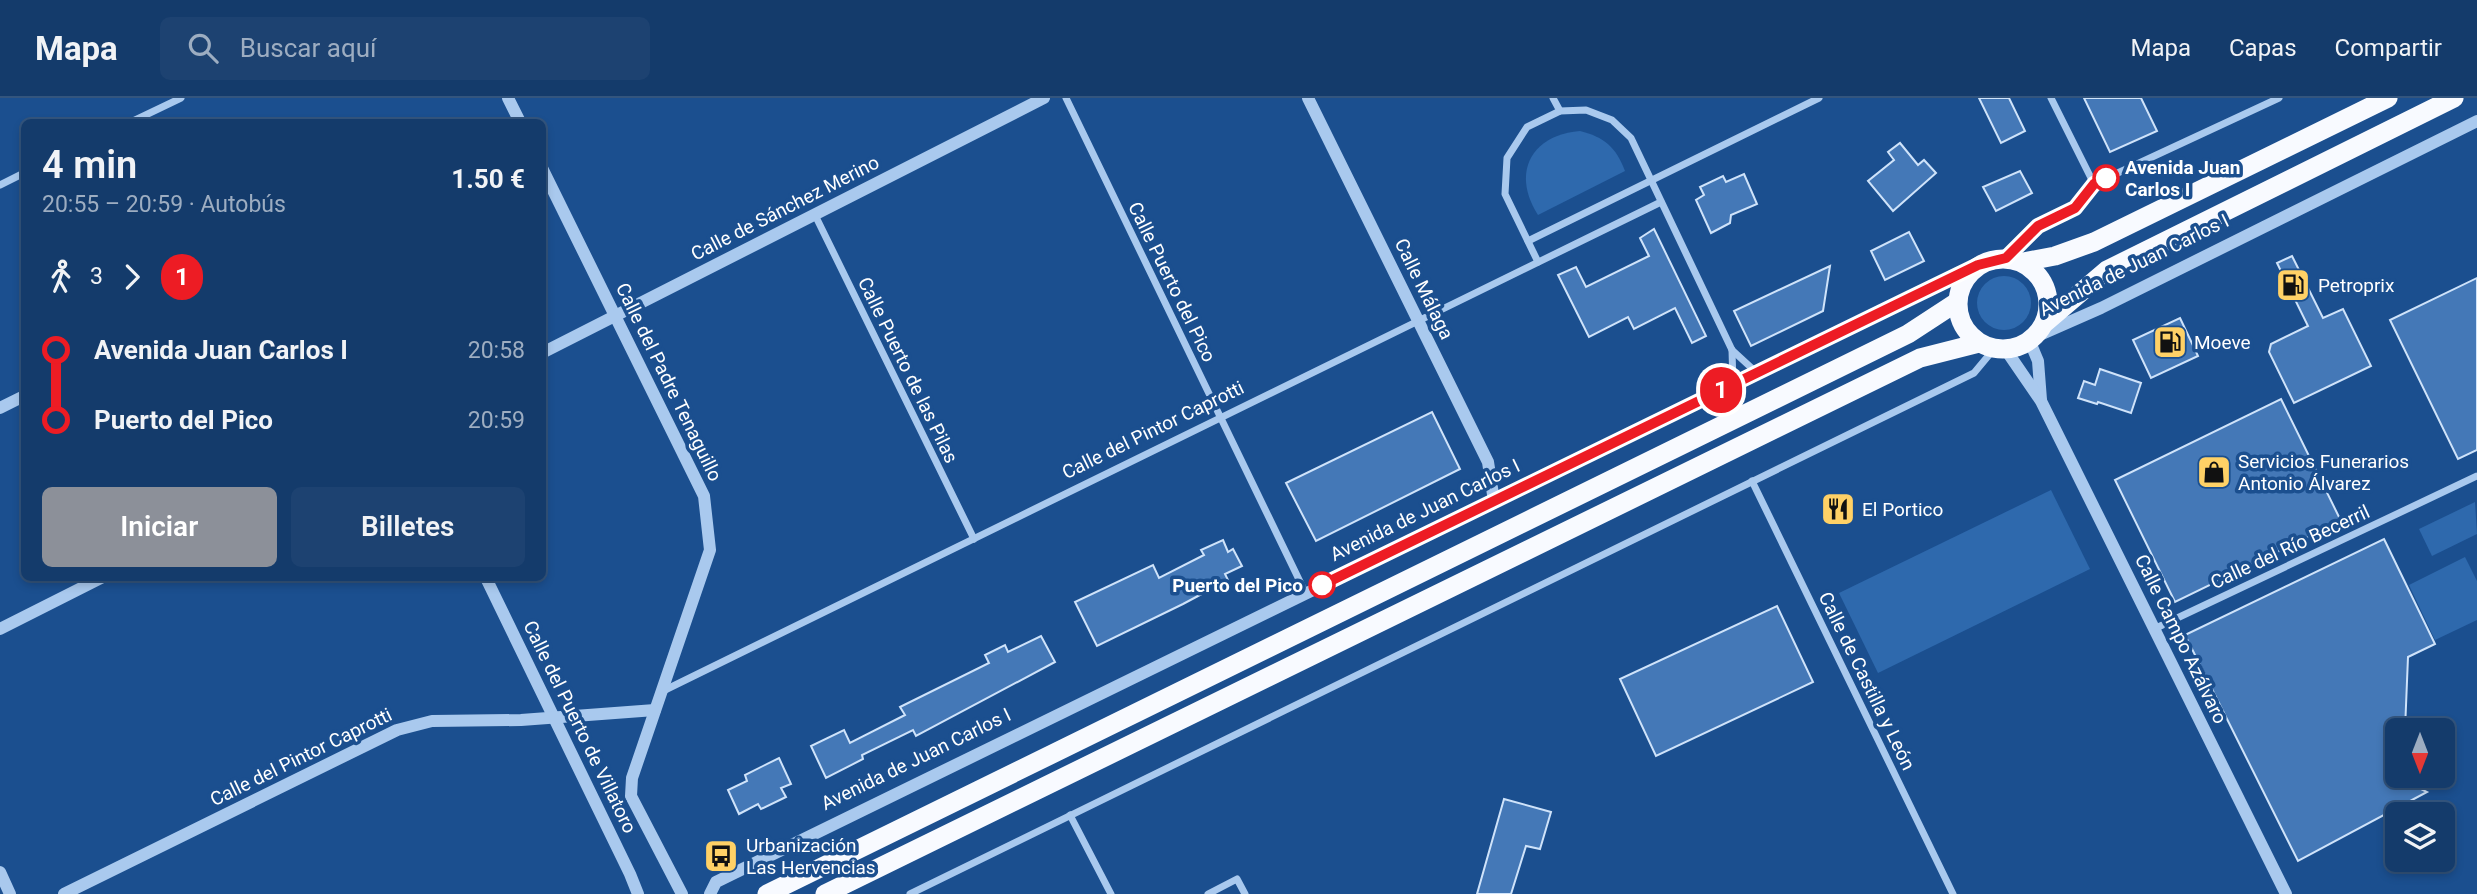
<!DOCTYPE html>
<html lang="es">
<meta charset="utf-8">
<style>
:root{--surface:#143b6b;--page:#1d4271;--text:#f1f3f6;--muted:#9dadc1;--line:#33557e;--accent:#8c9099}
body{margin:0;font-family:Roboto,sans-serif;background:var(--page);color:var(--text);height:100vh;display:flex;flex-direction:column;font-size:26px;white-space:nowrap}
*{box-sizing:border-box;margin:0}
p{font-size:23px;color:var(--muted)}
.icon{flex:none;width:38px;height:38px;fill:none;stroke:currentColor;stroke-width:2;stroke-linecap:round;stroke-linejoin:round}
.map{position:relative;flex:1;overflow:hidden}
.details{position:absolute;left:21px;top:21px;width:525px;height:462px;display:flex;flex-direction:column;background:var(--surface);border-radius:10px;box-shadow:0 4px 10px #0003,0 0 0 2px var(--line)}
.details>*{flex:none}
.badge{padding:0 14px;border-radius:23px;font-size:24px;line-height:46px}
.needle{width:46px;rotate:180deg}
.buttons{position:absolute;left:2385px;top:620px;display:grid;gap:14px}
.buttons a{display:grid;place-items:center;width:70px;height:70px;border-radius:10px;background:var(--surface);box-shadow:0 4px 10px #0003,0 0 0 2px var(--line);font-size:35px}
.map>.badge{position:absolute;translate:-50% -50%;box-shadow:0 0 0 4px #fff}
.legs{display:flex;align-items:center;gap:10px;height:77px;padding:0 21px;font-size:23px}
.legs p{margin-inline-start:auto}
.overview{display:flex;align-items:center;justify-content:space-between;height:119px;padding:0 21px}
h1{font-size:38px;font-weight:600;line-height:52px}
.button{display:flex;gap:14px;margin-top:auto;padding:14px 21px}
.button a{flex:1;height:80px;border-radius:10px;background:var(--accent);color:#fff;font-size:28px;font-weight:600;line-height:80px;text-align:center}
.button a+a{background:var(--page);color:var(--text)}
ul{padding:0 21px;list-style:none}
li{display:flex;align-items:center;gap:24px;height:70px;font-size:26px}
li i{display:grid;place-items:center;width:10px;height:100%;margin:0 9px;background:currentColor}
li i::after{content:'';width:18px;height:18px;margin:-9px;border:5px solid;border-radius:50%;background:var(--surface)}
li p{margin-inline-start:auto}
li:first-child i{background:linear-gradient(#0000 50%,currentColor 0)}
li:last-child i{background:linear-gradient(currentColor 50%,#0000 0)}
header{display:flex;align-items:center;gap:42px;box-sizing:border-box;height:98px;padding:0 35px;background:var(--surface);border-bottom:2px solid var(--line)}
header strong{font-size:33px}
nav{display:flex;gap:38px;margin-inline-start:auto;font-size:24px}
.search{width:490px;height:63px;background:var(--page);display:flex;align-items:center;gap:18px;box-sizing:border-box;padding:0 24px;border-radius:10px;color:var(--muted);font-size:26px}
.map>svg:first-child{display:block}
.green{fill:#2e69ad}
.building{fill:#4478b7;stroke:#cfe3fa;stroke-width:2}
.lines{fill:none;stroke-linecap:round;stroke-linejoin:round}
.minor{stroke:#a9c9ee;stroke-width:7}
.tertiary{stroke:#a9c9ee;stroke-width:12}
.trunk{stroke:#f8faff;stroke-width:19}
.line-1-casing{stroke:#fff;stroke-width:16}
.line-1{stroke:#ed1c24;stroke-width:10}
.stop-1-dot{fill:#fff;stroke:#ed1c24;stroke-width:3.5}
.labels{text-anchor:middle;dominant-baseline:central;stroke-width:7;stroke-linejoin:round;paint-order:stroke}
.stop-label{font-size:19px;font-weight:bold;fill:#fff;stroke:#1b4f8f;text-anchor:start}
.street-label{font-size:19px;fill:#fff;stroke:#1b4f8f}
.poi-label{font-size:19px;fill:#fff;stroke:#1b4f8f;text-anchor:start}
</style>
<header>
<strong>Mapa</strong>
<div class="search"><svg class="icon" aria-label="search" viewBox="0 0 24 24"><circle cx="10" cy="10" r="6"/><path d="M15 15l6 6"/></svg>Buscar aquí</div>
<nav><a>Mapa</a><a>Capas</a><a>Compartir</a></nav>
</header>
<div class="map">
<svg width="2477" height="796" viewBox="0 0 2477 796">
<rect width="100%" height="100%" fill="#1b4f8f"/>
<g class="green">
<path d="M1580,33C1604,39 1616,49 1625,73L1538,117C1511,75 1531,37 1580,33Z"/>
<circle cx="2004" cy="205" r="27"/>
<polygon points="2051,392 2090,471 1878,575 1839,495"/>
<polygon points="2475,404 2477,436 2432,458 2419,431"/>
<polygon points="2465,459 2477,483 2477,522 2435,542 2409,487"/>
</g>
<g class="building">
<polygon points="1979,0 2009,0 2025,33 2001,45"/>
<polygon points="2084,0 2141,0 2157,33 2110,54"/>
<polygon points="1900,45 1918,67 1924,62 1936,75 1893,113 1868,83 1894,62 1888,54"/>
<polygon points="2020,73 2032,95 1996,113 1983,89"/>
<polygon points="1744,76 1757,106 1731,117 1730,125 1711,135 1696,102 1704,97 1700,89 1723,78 1726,84"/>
<polygon points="1654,131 1706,238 1692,245 1675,210 1634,231 1628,219 1589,239 1558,177 1576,169 1586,189 1649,158 1640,140"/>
<polygon points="1909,134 1924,163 1885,182 1871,153"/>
<polygon points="2292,158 2323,220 2343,211 2371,268 2294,305 2269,254 2271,246 2308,228 2277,165"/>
<polygon points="1830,168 1823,213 1751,248 1734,213"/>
<polygon points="2477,180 2477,352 2458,361 2390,222"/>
<polygon points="2180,220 2198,258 2151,280 2133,242"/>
<polygon points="2100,271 2141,285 2131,315 2098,304 2097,306 2078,300 2084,283 2095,287"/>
<polygon points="2281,301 2341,423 2175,504 2115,382"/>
<polygon points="1432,314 1460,371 1316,443 1286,385"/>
<polygon points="2384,441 2435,546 2408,559 2405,632 2398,632 2398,677 2404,677 2403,682 2427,694 2298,763 2185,537"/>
<polygon points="1223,442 1228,454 1233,451 1242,468 1225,476 1228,482 1183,506 1097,548 1075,504 1153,467 1159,480 1204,457 1201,452"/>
<polygon points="1777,508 1813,584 1656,658 1620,581"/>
<polygon points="1041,538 1055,564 916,638 913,632 862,657 863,661 826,680 811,648 844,632 850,645 905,617 900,609 989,565 985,557 1005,547 1008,554"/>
<polygon points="779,660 791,686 781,690 786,699 761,711 758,706 739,716 728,692 747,683 745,677"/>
<polygon points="1504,701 1551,714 1540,751 1526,748 1511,796 1477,796"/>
</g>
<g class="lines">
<g class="minor">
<polyline points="1066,0 1306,496"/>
<polyline points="1553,0 1560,13"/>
<polyline points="2051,0 2094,86"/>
<polyline points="131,24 181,0"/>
<polyline points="0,87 24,75"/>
<polyline points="815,117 974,441"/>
<polyline points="1528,143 1819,0"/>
<polyline points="2006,160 2038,128 2075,110 2094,86 2279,0"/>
<polyline points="1538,164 1505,96 1507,60 1527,29 1560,13 1586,12 1612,22 1631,40 1732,252 1757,275"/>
<polyline points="1732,252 1733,287"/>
<polyline points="1752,383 1953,796"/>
<polyline points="2154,531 2477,378"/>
<polyline points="663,593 1661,104"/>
<polyline points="1070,717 1111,796"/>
<polyline points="910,796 1974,275 1994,251"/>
<polyline points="1208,796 1237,781 1245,796"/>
</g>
<g class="tertiary">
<polyline points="508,0 520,24"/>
<polyline points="1308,0 1488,364 1494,403"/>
<polyline points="542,70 704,398 710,452 632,680 631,698 682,796"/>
<polyline points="2035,239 2101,210 2477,23"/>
<polyline points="2030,244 2038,263 2041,302"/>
<polyline points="2006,252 2041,303 2286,796"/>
<polyline points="542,255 1044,0"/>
<polyline points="0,310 24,298"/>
<polyline points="486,480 630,776 638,796"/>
<polyline points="0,531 101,480"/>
<polyline points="0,774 10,796"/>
<polyline points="64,796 397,632 432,623 521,622 655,612"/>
<polyline points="710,796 716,784 1978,167"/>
</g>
<g class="trunk">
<circle cx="2003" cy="206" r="45"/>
<polyline points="2023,164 2055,158 2094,144 2388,0"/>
<polyline points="2046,224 2107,172 2454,0"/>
<polyline points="767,796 1908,236 1957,204"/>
<polyline points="825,796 1920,260 1979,245"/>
</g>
</g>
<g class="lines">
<g class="line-1-casing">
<polyline id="line-1" points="1322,487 1910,200 1978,167 2006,160 2038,128 2075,110 2094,86 2106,80"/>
</g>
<use href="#line-1" class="line-1"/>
</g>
<defs>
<g id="fuel-square" transform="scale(1.75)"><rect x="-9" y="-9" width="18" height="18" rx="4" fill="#ffd166" stroke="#1b4f8f"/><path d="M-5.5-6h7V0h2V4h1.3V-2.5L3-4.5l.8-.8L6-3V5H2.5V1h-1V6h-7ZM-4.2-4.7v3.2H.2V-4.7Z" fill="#111"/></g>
<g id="shop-square" transform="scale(1.75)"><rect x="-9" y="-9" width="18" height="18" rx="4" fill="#ffd166" stroke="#1b4f8f"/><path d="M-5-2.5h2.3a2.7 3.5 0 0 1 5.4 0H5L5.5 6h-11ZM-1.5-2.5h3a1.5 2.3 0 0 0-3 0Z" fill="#111"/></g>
<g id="restaurant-square" transform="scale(1.75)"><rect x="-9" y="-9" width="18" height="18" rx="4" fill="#ffd166" stroke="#1b4f8f"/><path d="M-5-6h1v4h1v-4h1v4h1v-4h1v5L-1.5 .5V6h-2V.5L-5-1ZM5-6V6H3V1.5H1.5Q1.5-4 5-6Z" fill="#111"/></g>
<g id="bus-square" transform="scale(1.75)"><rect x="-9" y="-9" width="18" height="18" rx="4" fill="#ffd166" stroke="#1b4f8f"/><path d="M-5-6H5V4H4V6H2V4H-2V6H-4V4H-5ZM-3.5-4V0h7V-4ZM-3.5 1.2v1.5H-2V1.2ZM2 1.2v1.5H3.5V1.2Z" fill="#111"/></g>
</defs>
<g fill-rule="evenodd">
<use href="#fuel-square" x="2293" y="187"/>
<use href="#fuel-square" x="2170" y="244"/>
<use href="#shop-square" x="2214" y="374"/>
<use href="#restaurant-square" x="1838" y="411"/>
<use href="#bus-square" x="721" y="758"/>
</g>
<g class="stop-1-dot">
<circle cx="2106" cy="80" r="12"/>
<circle cx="1322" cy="487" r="12"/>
</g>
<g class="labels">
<g class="stop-label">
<text x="2125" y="69">Avenida Juan<tspan x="2125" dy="22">Carlos I</tspan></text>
<text x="1303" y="487" text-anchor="end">Puerto del Pico</text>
</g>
<g class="street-label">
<text transform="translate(785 110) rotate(-27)">Calle de Sánchez Merino</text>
<text transform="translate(2134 167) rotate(-26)">Avenida de Juan Carlos I</text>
<text transform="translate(1172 184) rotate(64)">Calle Puerto del Pico</text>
<text transform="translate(1424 191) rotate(64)">Calle Málaga</text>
<text transform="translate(908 272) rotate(64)">Calle Puerto de las Pilas</text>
<text transform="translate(669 284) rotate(64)">Calle del Padre Tenaguillo</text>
<text transform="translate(1153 332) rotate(-26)">Calle del Pintor Caprotti</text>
<text transform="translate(1425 412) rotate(-26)">Avenida de Juan Carlos I</text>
<text transform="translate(2290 449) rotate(-25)">Calle del Río Becerril</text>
<text transform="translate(2181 541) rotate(64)">Calle Campo Azálvaro</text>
<text transform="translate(1867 583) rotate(64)">Calle de Castilla y León</text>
<text transform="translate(580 629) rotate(64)">Calle del Puerto de Villatoro</text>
<text transform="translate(301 659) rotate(-26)">Calle del Pintor Caprotti</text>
<text transform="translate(916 661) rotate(-26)">Avenida de Juan Carlos I</text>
</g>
<g class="poi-label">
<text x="2318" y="187">Petroprix</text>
<text x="2194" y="244">Moeve</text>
<text x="2238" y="363">Servicios Funerarios<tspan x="2238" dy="22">Antonio Álvarez</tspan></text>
<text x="1862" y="411">El Portico</text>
<text x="746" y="747">Urbanización<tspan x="746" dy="22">Las Hervencias</tspan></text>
</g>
</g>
</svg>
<div class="buttons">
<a><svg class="needle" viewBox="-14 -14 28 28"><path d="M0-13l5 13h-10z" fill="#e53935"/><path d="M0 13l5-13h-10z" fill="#9dadc1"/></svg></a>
<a><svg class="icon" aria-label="layers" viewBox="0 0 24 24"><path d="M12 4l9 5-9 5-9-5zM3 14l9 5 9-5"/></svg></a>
</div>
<b class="badge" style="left:1721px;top:292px;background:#ed1c24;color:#fff">1</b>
<section class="details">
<div class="overview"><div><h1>4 min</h1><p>20:55 – 20:59 · Autobús</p></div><b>1.50 €</b></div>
<div class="legs"><svg class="icon" aria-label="walk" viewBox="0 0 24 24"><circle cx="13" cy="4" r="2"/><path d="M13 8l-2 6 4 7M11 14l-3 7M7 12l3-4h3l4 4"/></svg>3<svg class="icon" aria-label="forward" viewBox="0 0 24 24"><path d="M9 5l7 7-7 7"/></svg><b class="badge" style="background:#ed1c24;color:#fff">1</b></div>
<ul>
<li><i style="color:#ed1c24"></i><b>Avenida Juan Carlos I</b><p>20:58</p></li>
<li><i style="color:#ed1c24"></i><b>Puerto del Pico</b><p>20:59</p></li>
</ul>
<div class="button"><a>Iniciar</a><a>Billetes</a></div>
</section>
</div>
